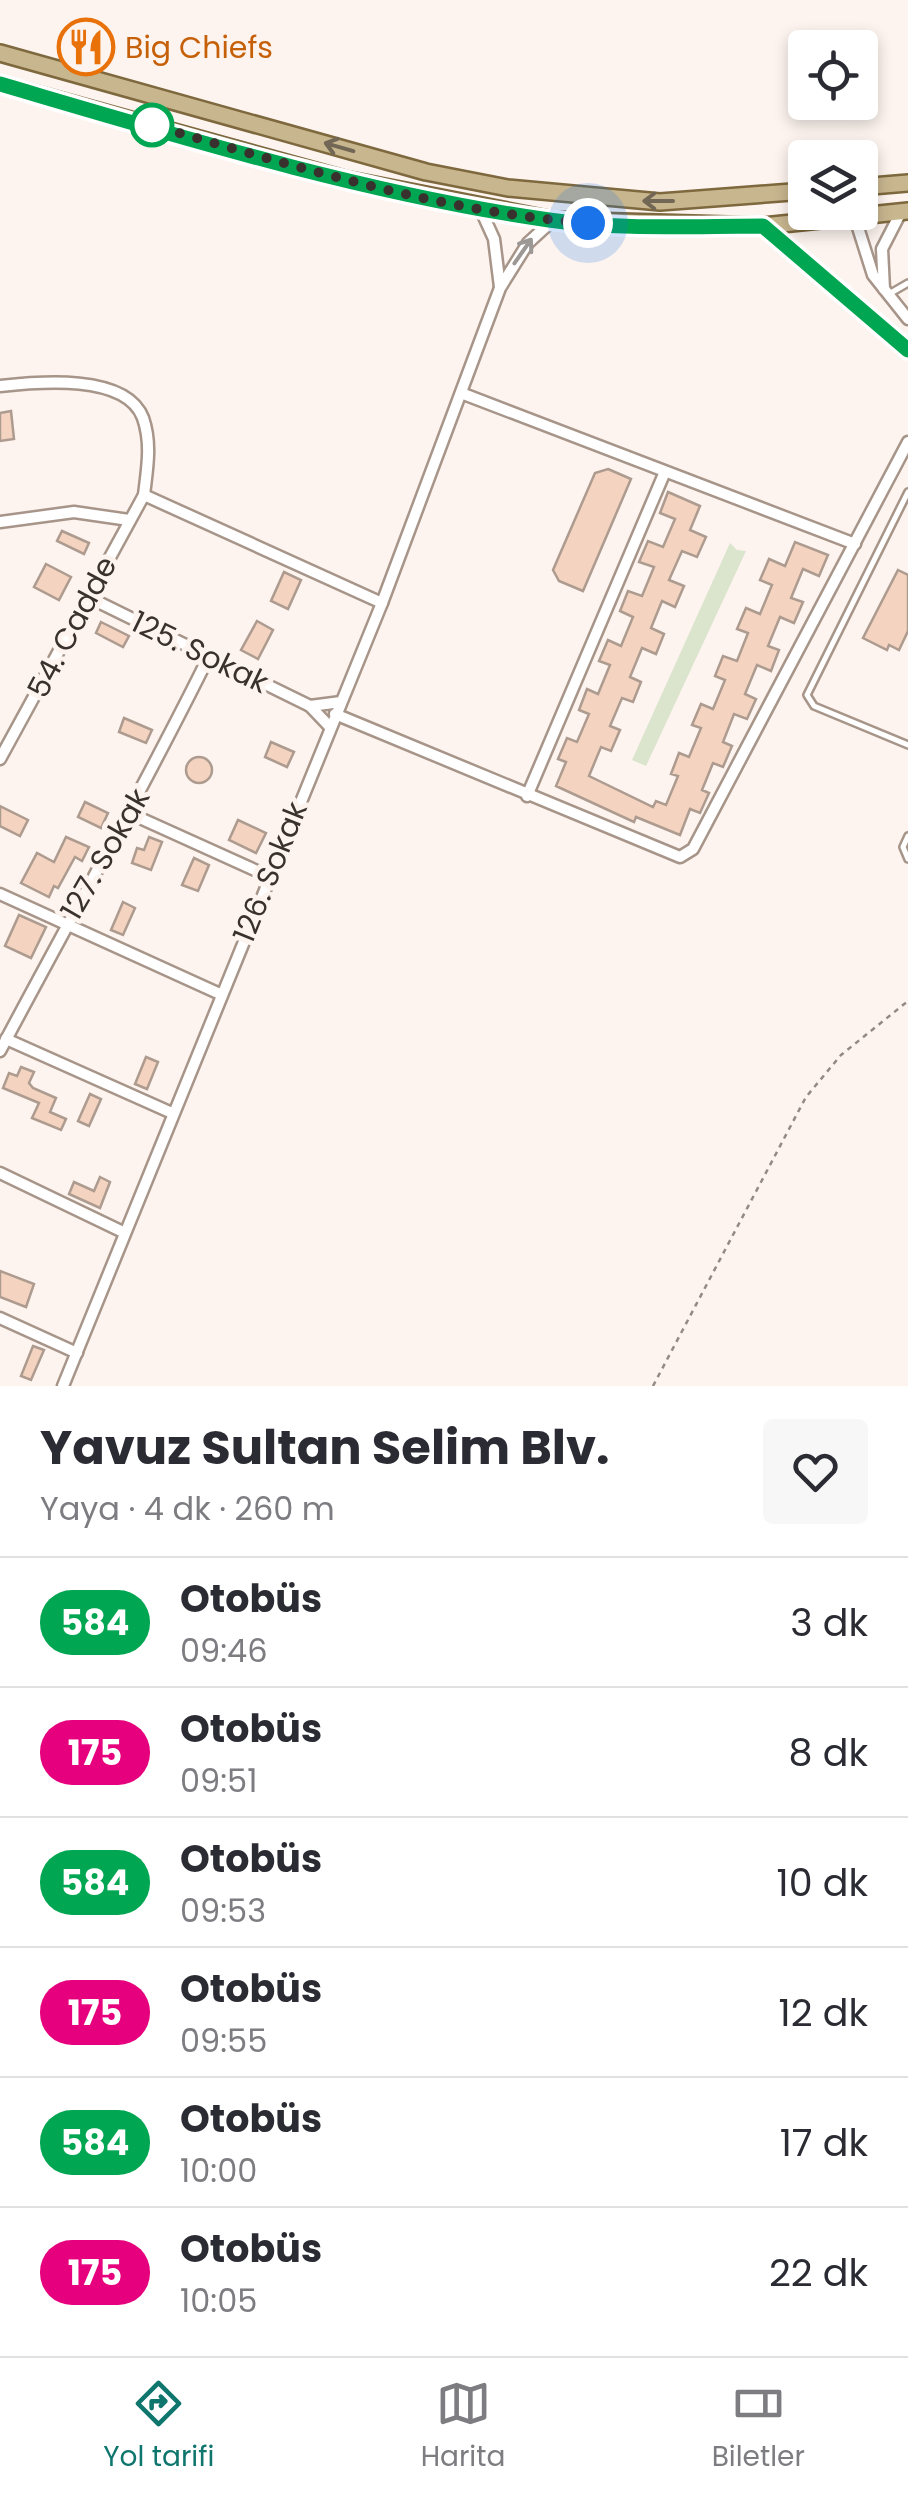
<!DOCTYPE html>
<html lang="tr">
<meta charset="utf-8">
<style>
:root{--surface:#fff;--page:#f7f7f7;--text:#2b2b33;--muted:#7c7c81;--line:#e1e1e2;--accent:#0f766e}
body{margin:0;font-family:Poppins,sans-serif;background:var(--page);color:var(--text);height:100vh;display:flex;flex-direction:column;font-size:38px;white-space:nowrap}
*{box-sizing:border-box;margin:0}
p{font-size:32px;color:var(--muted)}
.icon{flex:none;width:55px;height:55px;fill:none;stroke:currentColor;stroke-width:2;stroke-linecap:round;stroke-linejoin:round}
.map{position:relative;height:1386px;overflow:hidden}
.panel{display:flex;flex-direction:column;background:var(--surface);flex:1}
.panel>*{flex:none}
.badge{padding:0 20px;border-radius:32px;font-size:35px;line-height:65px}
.fabs{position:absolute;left:788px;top:30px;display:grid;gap:20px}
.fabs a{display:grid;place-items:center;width:90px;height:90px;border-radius:10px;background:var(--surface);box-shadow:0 5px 15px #0003;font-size:50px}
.you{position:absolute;width:50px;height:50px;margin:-25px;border:8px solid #fff;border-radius:50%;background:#1a73e8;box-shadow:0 0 0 15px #1a73e833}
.map>.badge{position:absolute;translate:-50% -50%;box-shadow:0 0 0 5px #fff}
.round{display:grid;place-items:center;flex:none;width:105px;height:105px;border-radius:10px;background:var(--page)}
.summary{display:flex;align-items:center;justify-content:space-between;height:170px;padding:0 40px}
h1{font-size:48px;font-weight:700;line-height:75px}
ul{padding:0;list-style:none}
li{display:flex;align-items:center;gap:30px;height:130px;padding:0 40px;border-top:2px solid var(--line)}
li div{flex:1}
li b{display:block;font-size:38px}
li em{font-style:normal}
li .badge{min-width:110px;font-weight:700;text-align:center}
.tabs{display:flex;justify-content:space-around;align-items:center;height:140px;border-top:2px solid var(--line);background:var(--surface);font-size:28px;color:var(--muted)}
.tabs a{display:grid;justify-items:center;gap:5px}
.tabs .on{color:var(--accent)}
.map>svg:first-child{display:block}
.green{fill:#dbe4cc}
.building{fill:#f4d4c0;stroke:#ad9b8f;stroke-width:2.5}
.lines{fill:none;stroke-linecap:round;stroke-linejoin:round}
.service-casing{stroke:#a79589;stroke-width:10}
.minor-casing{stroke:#a79589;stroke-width:15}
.primary-casing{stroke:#7e683d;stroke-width:20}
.path{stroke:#928a85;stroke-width:2.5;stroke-dasharray:5 5;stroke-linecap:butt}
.service{stroke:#fff;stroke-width:5}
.minor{stroke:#fff;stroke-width:10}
.primary{stroke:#c8b68f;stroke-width:15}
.oneway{stroke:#726654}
.oneway2{stroke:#9c9896}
.line-casing{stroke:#fff;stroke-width:22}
.line{stroke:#00a651;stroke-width:15}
.walk{stroke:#39312d;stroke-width:10;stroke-dasharray:0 18}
.stop-dot{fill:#fff;stroke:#00a651;stroke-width:5}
.labels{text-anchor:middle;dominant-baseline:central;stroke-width:10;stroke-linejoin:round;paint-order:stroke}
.food-label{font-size:30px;fill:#c56008;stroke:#fdf4ef;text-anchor:start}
.street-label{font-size:30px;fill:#39312d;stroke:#fdf4ef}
</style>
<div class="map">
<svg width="908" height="1386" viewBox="0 0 908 1386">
<rect width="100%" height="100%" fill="#fdf4ef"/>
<polygon class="green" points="730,543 737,550 746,551 646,766 632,760"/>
<g class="building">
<polygon points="11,411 14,439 0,441 0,413"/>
<polygon points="608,469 631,479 583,591 559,581 553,570 595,473"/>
<polygon points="668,492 700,506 690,530 706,537 697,557 682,551 669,580 684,586 675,607 662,601 651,628 664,634 656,654 642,648 630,677 641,682 633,702 622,698 610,726 620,730 611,751 601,747 589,776 653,807 656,801 666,805 678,776 671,774 679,753 689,757 701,728 692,725 701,704 713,709 725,680 715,676 723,656 737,661 748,633 737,629 746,608 760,614 772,585 760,580 769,559 785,566 795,542 828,555 819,576 803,569 791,598 803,602 794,623 780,617 768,646 779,650 771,671 757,665 745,694 756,699 747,719 734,714 723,742 732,746 723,767 713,763 702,790 709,793 700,813 690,809 680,835 636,817 634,822 556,786 566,762 558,759 567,738 577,742 589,714 579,710 587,689 598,694 610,665 599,661 608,640 621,646 633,617 620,611 628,591 642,596 654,567 639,562 648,541 663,547 675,519 660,513"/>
<polygon points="62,531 89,543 84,554 57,541"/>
<polygon points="46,564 71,577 59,600 34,587"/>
<polygon points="898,570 908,575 908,631 899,650 889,645 887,650 863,638"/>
<polygon points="284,572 301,580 288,609 271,601"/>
<polygon points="257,621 273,630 258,659 241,650"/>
<polygon points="101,622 129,636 123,647 96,633"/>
<polygon points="124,718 152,730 146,743 119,732"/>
<polygon points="271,742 294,752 287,767 265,757"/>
<circle cx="199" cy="770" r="13"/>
<polygon points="85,802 108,813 101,828 78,817"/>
<polygon points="0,806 28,820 20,836 0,826"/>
<polygon points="238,820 266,833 256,853 229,840"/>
<polygon points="66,837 89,847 82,861 75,857 58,888 54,886 49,897 21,883 37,853 54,862"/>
<polygon points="149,837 162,842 151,870 132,863 137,848 144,850"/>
<polygon points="194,858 209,865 198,891 182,885"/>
<polygon points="123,902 135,908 123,935 111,930"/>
<polygon points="19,915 46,927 31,958 5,946"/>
<polygon points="146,1057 158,1062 147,1089 135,1084"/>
<polygon points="21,1067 34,1072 29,1083 33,1088 56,1098 50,1112 66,1119 61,1130 32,1118 39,1103 3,1088 9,1073 17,1076"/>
<polygon points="90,1094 101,1099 89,1126 78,1121"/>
<polygon points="100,1177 110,1182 100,1208 69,1194 74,1182 94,1191"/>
<polygon points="0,1271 34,1284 26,1307 0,1297"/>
<polygon points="33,1346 44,1350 31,1380 21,1376"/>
</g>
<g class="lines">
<g class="service-casing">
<g id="service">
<polyline points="889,294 908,283"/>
<polyline points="908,492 807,695 814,706 908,745"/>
<polyline points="908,836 903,847 908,859"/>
</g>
</g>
<g class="minor-casing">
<g id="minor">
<polyline points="479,206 494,239 500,287"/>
<polyline points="855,218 873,275 908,319"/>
<polyline points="763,226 908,350"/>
<polyline points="884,289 882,249 901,212"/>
<path d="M0,386C37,382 126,373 143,418C152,444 147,469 144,495L0,759"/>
<polyline points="461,393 855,544"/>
<polyline points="0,522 74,512 129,520"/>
<polyline points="90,598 310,706 330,727"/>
<polyline points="382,603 500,288 528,243 553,220"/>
<polyline points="310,706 341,702"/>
<polyline points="335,714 680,857 693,849 908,442"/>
<polyline points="527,796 664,474"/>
<polyline points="131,814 268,876"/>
<polyline points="0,894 220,994"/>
<polyline points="6,1039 172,1113"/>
<path d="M0,1051C70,919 143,790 209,656"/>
<polyline points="0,1173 123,1232"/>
<polyline points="0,1318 77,1353"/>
<polyline points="63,1386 382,603 144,495"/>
</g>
</g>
<g class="primary-casing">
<g id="primary">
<polyline points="0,53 426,172 508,188 660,202 805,191"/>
<polyline points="0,84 344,179 553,220 763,226 908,211"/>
<polyline points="860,187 908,183"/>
</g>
</g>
<polyline class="path" points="653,1386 806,1097 841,1055 908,1001"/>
<use href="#service" class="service"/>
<use href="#minor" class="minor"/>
<use href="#primary" class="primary"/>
</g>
<defs><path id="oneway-shaft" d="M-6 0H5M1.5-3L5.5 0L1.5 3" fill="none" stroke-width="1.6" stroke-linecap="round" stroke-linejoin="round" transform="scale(2.5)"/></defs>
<g class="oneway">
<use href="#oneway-shaft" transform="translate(339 147) rotate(-164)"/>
<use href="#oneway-shaft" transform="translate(658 201) rotate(-180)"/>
</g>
<use class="oneway2" href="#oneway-shaft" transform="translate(523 251) rotate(-55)"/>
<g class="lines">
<g class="line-casing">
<path id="line" d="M0,84C177,136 366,194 549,220C619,230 692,226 763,226L908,350"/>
</g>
<use href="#line" class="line"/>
<path class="walk" d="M152,125L140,122C286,163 437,212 588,223"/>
</g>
<defs>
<g id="restaurant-ring" transform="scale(2.875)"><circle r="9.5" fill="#fdf4ef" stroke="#e8710a" stroke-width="1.5"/><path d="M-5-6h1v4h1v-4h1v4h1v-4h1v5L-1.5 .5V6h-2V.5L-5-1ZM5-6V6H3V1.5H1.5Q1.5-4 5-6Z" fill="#e8710a"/></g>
</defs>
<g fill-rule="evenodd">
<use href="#restaurant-ring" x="86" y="47"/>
</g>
<circle class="stop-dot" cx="152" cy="125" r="20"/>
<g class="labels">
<g class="food-label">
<text x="125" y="47">Big Chiefs</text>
</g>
<g class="street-label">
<text transform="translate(72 627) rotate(-62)">54. Cadde</text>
<text transform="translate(200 652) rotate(26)">125. Sokak</text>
<text transform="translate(105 854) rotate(-60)">127. Sokak</text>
<text transform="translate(270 872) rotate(-68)">126. Sokak</text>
</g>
</g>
</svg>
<div class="fabs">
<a><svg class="icon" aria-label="locate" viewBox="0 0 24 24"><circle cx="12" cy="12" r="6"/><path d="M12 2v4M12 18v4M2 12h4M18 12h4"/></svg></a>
<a><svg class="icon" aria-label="layers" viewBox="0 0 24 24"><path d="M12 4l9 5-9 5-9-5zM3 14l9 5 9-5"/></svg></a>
</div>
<div class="you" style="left:588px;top:223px"></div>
</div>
<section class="panel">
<div class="summary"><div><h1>Yavuz Sultan Selim Blv.</h1><p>Yaya · 4 dk · 260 m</p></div><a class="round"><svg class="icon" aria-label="heart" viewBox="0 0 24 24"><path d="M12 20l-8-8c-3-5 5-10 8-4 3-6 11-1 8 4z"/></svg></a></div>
<ul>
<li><span class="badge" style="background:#00a651;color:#fff">584</span><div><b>Otobüs</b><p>09:46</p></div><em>3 dk</em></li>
<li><span class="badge" style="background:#e6007e;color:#fff">175</span><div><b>Otobüs</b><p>09:51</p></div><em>8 dk</em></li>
<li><span class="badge" style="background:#00a651;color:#fff">584</span><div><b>Otobüs</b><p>09:53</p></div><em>10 dk</em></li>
<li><span class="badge" style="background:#e6007e;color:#fff">175</span><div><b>Otobüs</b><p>09:55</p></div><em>12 dk</em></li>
<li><span class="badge" style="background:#00a651;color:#fff">584</span><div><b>Otobüs</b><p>10:00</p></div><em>17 dk</em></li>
<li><span class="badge" style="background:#e6007e;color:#fff">175</span><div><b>Otobüs</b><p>10:05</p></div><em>22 dk</em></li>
</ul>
</section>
<nav class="tabs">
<a class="on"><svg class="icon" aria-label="directions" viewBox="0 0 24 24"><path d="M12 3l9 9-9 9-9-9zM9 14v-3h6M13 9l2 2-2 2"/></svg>Yol tarifi</a>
<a><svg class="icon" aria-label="map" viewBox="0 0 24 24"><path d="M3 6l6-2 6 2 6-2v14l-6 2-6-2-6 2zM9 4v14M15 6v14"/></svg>Harita</a>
<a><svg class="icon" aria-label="tickets" viewBox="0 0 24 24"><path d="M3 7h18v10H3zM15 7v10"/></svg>Biletler</a>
</nav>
